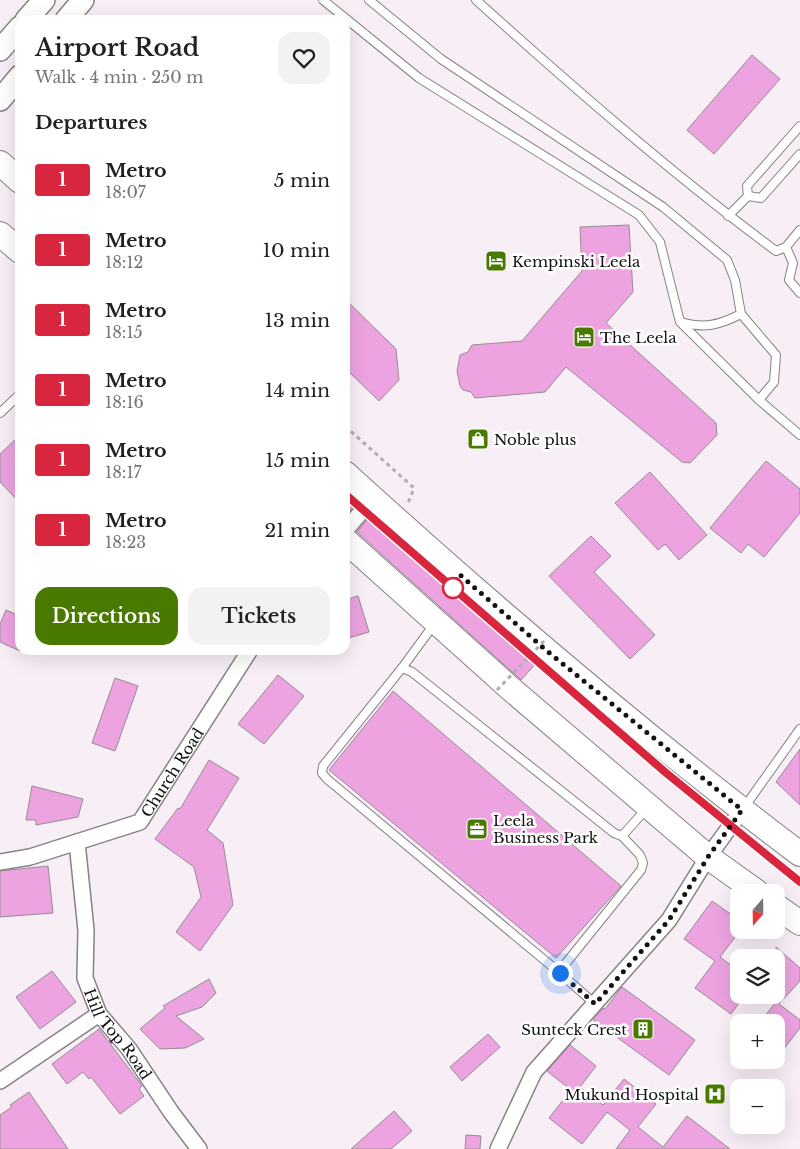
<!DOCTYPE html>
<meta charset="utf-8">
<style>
:root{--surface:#fff;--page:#f2f2f2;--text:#202124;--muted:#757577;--accent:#4a7900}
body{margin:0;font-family:"Libre Baskerville",serif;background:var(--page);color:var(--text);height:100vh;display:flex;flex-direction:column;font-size:19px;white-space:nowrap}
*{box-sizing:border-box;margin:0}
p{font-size:16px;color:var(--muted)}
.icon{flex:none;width:28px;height:28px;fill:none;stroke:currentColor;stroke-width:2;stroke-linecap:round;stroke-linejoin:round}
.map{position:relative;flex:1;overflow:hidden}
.side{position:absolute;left:15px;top:15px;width:335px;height:640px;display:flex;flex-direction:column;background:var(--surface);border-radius:15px;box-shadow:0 5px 20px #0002}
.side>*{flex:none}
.badge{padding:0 10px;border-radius:4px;font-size:18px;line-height:32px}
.needle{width:32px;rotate:200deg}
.controls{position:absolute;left:730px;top:884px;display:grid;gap:10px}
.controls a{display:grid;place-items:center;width:55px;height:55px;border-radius:10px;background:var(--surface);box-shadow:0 5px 20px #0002;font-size:25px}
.you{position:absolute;width:25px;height:25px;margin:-12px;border:4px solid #fff;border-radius:50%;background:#1a73e8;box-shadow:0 0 0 8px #1a73e833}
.map>.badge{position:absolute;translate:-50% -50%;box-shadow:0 0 0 2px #fff}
h2{padding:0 20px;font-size:19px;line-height:45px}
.round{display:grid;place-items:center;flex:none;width:52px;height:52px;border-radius:15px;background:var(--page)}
.summary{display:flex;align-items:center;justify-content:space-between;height:85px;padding:0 20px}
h1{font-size:24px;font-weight:600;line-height:38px}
.primary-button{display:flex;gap:10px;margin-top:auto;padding:10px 20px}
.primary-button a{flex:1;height:58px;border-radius:15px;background:var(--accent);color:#fff;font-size:20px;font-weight:600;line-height:58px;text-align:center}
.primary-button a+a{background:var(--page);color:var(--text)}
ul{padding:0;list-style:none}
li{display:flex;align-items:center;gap:15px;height:70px;padding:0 20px}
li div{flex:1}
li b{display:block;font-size:19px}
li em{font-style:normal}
li .badge{min-width:55px;font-weight:700;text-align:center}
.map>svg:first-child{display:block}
.building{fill:#eca3e0;stroke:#958c93}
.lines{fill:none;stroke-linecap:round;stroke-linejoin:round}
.service-casing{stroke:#888087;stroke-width:10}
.minor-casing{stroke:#888087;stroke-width:18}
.secondary-casing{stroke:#888087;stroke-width:24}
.primary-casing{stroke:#888087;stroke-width:26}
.path{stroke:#b3acb2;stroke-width:3;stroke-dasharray:4 4;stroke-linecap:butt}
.service{stroke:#fff;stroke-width:8}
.minor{stroke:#fff;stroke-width:15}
.secondary{stroke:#fff;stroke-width:21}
.primary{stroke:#fff;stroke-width:24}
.path-bridge{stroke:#b3acb2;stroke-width:3;stroke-dasharray:4 4;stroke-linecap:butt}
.line-casing{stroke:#fff;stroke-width:11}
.line{stroke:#d7263d;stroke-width:8}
.walk{stroke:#141114;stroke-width:5;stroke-dasharray:0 9}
.stop-dot{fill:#fff;stroke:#d7263d;stroke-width:2.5}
.labels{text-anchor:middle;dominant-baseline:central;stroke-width:5;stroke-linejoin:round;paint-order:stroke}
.poi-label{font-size:15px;fill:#141114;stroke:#fff;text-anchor:start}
.street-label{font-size:15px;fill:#141114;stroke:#fff}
</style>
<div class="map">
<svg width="800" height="1149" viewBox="0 0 800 1149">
<rect width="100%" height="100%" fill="#f8eff6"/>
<g class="building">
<polygon points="752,55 780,79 714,154 687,130"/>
<polygon points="629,225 633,292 606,323 716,423 717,435 690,463 682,462 566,367 545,392 475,398 471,392 463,390 460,386 457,371 460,355 468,352 472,345 522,341 582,271 580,227"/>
<polygon points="345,299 396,349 399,380 379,401 345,368"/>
<polygon points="20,435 20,503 0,482 0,454"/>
<polygon points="766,461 800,489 800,513 764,557 748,544 741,553 710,528"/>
<polygon points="650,472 707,535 679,560 665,544 658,550 615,503"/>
<polygon points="345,492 357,502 345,517"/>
<polygon points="371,515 538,661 521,680 357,532"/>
<polygon points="591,536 611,556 594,572 655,635 630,659 549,576"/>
<polygon points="358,596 369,632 345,639 345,600"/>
<polygon points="6,610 20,616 20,651 0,642 0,624"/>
<polygon points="278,675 304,696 264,744 238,724"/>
<polygon points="115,678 138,686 115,751 92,743"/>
<polygon points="393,691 621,886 556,958 329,770"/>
<polygon points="800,749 800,805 776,782"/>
<polygon points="209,760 239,778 207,830 223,843 233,905 200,951 176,932 201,897 194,867 155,839 178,808 180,809"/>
<polygon points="32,786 83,799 78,817 36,825 36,820 26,820"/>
<polygon points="48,866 53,913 0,917 0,871"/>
<polygon points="712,901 739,920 739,932 720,957 739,971 739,995 745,995 731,1014 695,988 715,961 684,939"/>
<polygon points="776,947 800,968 800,981 779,1004 800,1020 800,1028 776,1059 776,1022 760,1022 776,1002"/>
<polygon points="52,971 76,1002 40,1029 16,997"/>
<polygon points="209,979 216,993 202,1007 176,1016 204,1039 185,1048 160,1049 140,1029 165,1008 163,1006"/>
<polygon points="622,987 695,1040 669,1075 593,1020 603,1008 605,1009"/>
<polygon points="99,1029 142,1086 139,1089 144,1096 120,1114 91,1077 89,1079 83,1072 67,1084 52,1064"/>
<polygon points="488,1034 500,1047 462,1081 450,1067"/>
<polygon points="570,1045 596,1066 580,1087 603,1105 624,1079 656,1104 638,1127 663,1147 687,1116 730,1149 616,1149 630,1130 607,1112 582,1144 549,1118 571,1090 547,1071"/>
<polygon points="29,1092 68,1149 0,1149 0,1115 12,1107 10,1105"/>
<polygon points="394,1111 412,1131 391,1149 351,1149"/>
<polygon points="466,1135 481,1136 480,1149 465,1149"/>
</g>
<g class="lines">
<g class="service-casing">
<g id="service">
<polyline points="323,0 419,78 639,215 660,242 680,322 759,400 800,435"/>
<polyline points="369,0 441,59 663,207 727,260 735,280 741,314 776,355 774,382 759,400"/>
<path d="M476,0C573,87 671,173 776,251L786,247L800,230"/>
<polyline points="800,126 747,186 748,196 761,198 800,154"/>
<polyline points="728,216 748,196"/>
<polyline points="786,247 793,263 789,280 800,293"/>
<path d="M681,322C705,329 719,325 741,314"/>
<polyline points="0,413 20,394"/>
<polyline points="435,623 402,668 412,672 614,833 622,836 647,808"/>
<polyline points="402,668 323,766 322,773 327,779 560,973 595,1004"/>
<polyline points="743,809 800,729"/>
<polyline points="560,973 562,968 641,870 643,863 640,855 622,836"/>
</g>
</g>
<g class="minor-casing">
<g id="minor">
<polyline points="345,531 373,498"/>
<path id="s1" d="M77,842L86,930L85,978L99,1014L129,1049L171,1112L199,1149"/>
<path id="s2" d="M0,862L30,857L140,822L250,650"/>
<polyline points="0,1081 99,1014"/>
<polyline points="498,1149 534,1072 669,920 708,857 742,810"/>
</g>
</g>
<g class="secondary-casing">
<g id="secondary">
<polyline points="26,20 44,0"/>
<polyline points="66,20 83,0"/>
<polyline points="0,50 20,27"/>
<polyline points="0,100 20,76"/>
</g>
</g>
<g class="primary-casing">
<g id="primary">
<polyline points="0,163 20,181"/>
<polyline points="0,234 20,251"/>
<path d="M345,473C491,606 642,735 800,854"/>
<polyline points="345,540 512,690 708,857 757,892"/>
<polyline points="776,906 800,923"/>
</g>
</g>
<polyline class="path" points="345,426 414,488 408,503"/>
<use href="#service" class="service"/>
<use href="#minor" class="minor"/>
<use href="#secondary" class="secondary"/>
<use href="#primary" class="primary"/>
<polyline class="path-bridge" points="497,690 546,639"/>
</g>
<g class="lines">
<g class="line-casing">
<polyline id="line" points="345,494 665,772 800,882"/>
</g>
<use href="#line" class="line"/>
<polyline class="walk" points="453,588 459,574 547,651 742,810 708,857 669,920 595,1004 560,973"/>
</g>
<defs>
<g id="hotel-square" transform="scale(1.125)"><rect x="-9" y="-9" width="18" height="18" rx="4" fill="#4a7900" stroke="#fff"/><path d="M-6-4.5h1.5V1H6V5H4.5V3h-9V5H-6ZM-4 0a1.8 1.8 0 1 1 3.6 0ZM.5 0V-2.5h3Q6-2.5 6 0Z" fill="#fff"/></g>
<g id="shop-square" transform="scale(1.125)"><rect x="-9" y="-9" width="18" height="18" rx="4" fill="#4a7900" stroke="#fff"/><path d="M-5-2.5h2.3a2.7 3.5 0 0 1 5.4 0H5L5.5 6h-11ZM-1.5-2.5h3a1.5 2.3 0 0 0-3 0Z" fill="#fff"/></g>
<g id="office-square" transform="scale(1.125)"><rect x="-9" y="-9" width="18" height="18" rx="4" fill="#4a7900" stroke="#fff"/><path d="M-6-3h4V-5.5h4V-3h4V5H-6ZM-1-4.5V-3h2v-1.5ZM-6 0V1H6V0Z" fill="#fff"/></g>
<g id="building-square" transform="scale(1.125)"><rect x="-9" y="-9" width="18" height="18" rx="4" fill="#4a7900" stroke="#fff"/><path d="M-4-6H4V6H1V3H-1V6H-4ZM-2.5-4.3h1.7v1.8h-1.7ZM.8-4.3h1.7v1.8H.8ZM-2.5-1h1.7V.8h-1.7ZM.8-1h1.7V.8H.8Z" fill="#fff"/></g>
<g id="hospital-square" transform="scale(1.125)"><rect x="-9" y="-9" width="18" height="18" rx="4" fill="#4a7900" stroke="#fff"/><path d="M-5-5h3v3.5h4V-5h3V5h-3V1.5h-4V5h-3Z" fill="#fff"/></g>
</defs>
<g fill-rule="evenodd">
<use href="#hotel-square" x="496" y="261"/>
<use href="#hotel-square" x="584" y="337"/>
<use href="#shop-square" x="478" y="439"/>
<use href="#office-square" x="477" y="829"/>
<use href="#building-square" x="643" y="1029"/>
<use href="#hospital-square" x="715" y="1094"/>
</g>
<circle class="stop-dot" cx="453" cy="588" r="10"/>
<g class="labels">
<g class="poi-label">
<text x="512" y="261">Kempinski Leela</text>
<text x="600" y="337">The Leela</text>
<text x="494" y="439">Noble plus</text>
<text x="493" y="820">Leela<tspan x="493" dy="17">Business Park</tspan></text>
<text x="627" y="1029" text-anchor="end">Sunteck Crest</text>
<text x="699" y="1094" text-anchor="end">Mukund Hospital</text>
</g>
<g class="street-label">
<text stroke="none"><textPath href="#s2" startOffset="205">Church Road</textPath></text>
<text stroke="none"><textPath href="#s1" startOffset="202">Hill Top Road</textPath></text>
</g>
</g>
</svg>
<div class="controls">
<a><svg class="needle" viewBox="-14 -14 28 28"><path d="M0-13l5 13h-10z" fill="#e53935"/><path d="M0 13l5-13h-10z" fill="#757577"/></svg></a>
<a><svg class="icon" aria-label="layers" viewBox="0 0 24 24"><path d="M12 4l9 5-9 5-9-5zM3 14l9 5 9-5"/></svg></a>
<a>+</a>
<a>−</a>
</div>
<div class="you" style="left:560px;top:973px"></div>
<section class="side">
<div class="summary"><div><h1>Airport Road</h1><p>Walk · 4 min · 250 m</p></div><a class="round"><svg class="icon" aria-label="heart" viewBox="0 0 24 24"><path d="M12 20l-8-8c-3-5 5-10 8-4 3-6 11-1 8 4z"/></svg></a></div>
<h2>Departures</h2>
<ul>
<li><span class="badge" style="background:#d7263d;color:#fff">1</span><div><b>Metro</b><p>18:07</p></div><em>5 min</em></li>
<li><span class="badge" style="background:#d7263d;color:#fff">1</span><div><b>Metro</b><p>18:12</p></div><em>10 min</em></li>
<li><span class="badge" style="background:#d7263d;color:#fff">1</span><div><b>Metro</b><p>18:15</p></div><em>13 min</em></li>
<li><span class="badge" style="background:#d7263d;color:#fff">1</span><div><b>Metro</b><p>18:16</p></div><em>14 min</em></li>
<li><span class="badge" style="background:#d7263d;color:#fff">1</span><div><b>Metro</b><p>18:17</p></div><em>15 min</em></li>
<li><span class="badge" style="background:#d7263d;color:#fff">1</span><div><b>Metro</b><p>18:23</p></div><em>21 min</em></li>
</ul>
<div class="primary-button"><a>Directions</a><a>Tickets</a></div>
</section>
</div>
